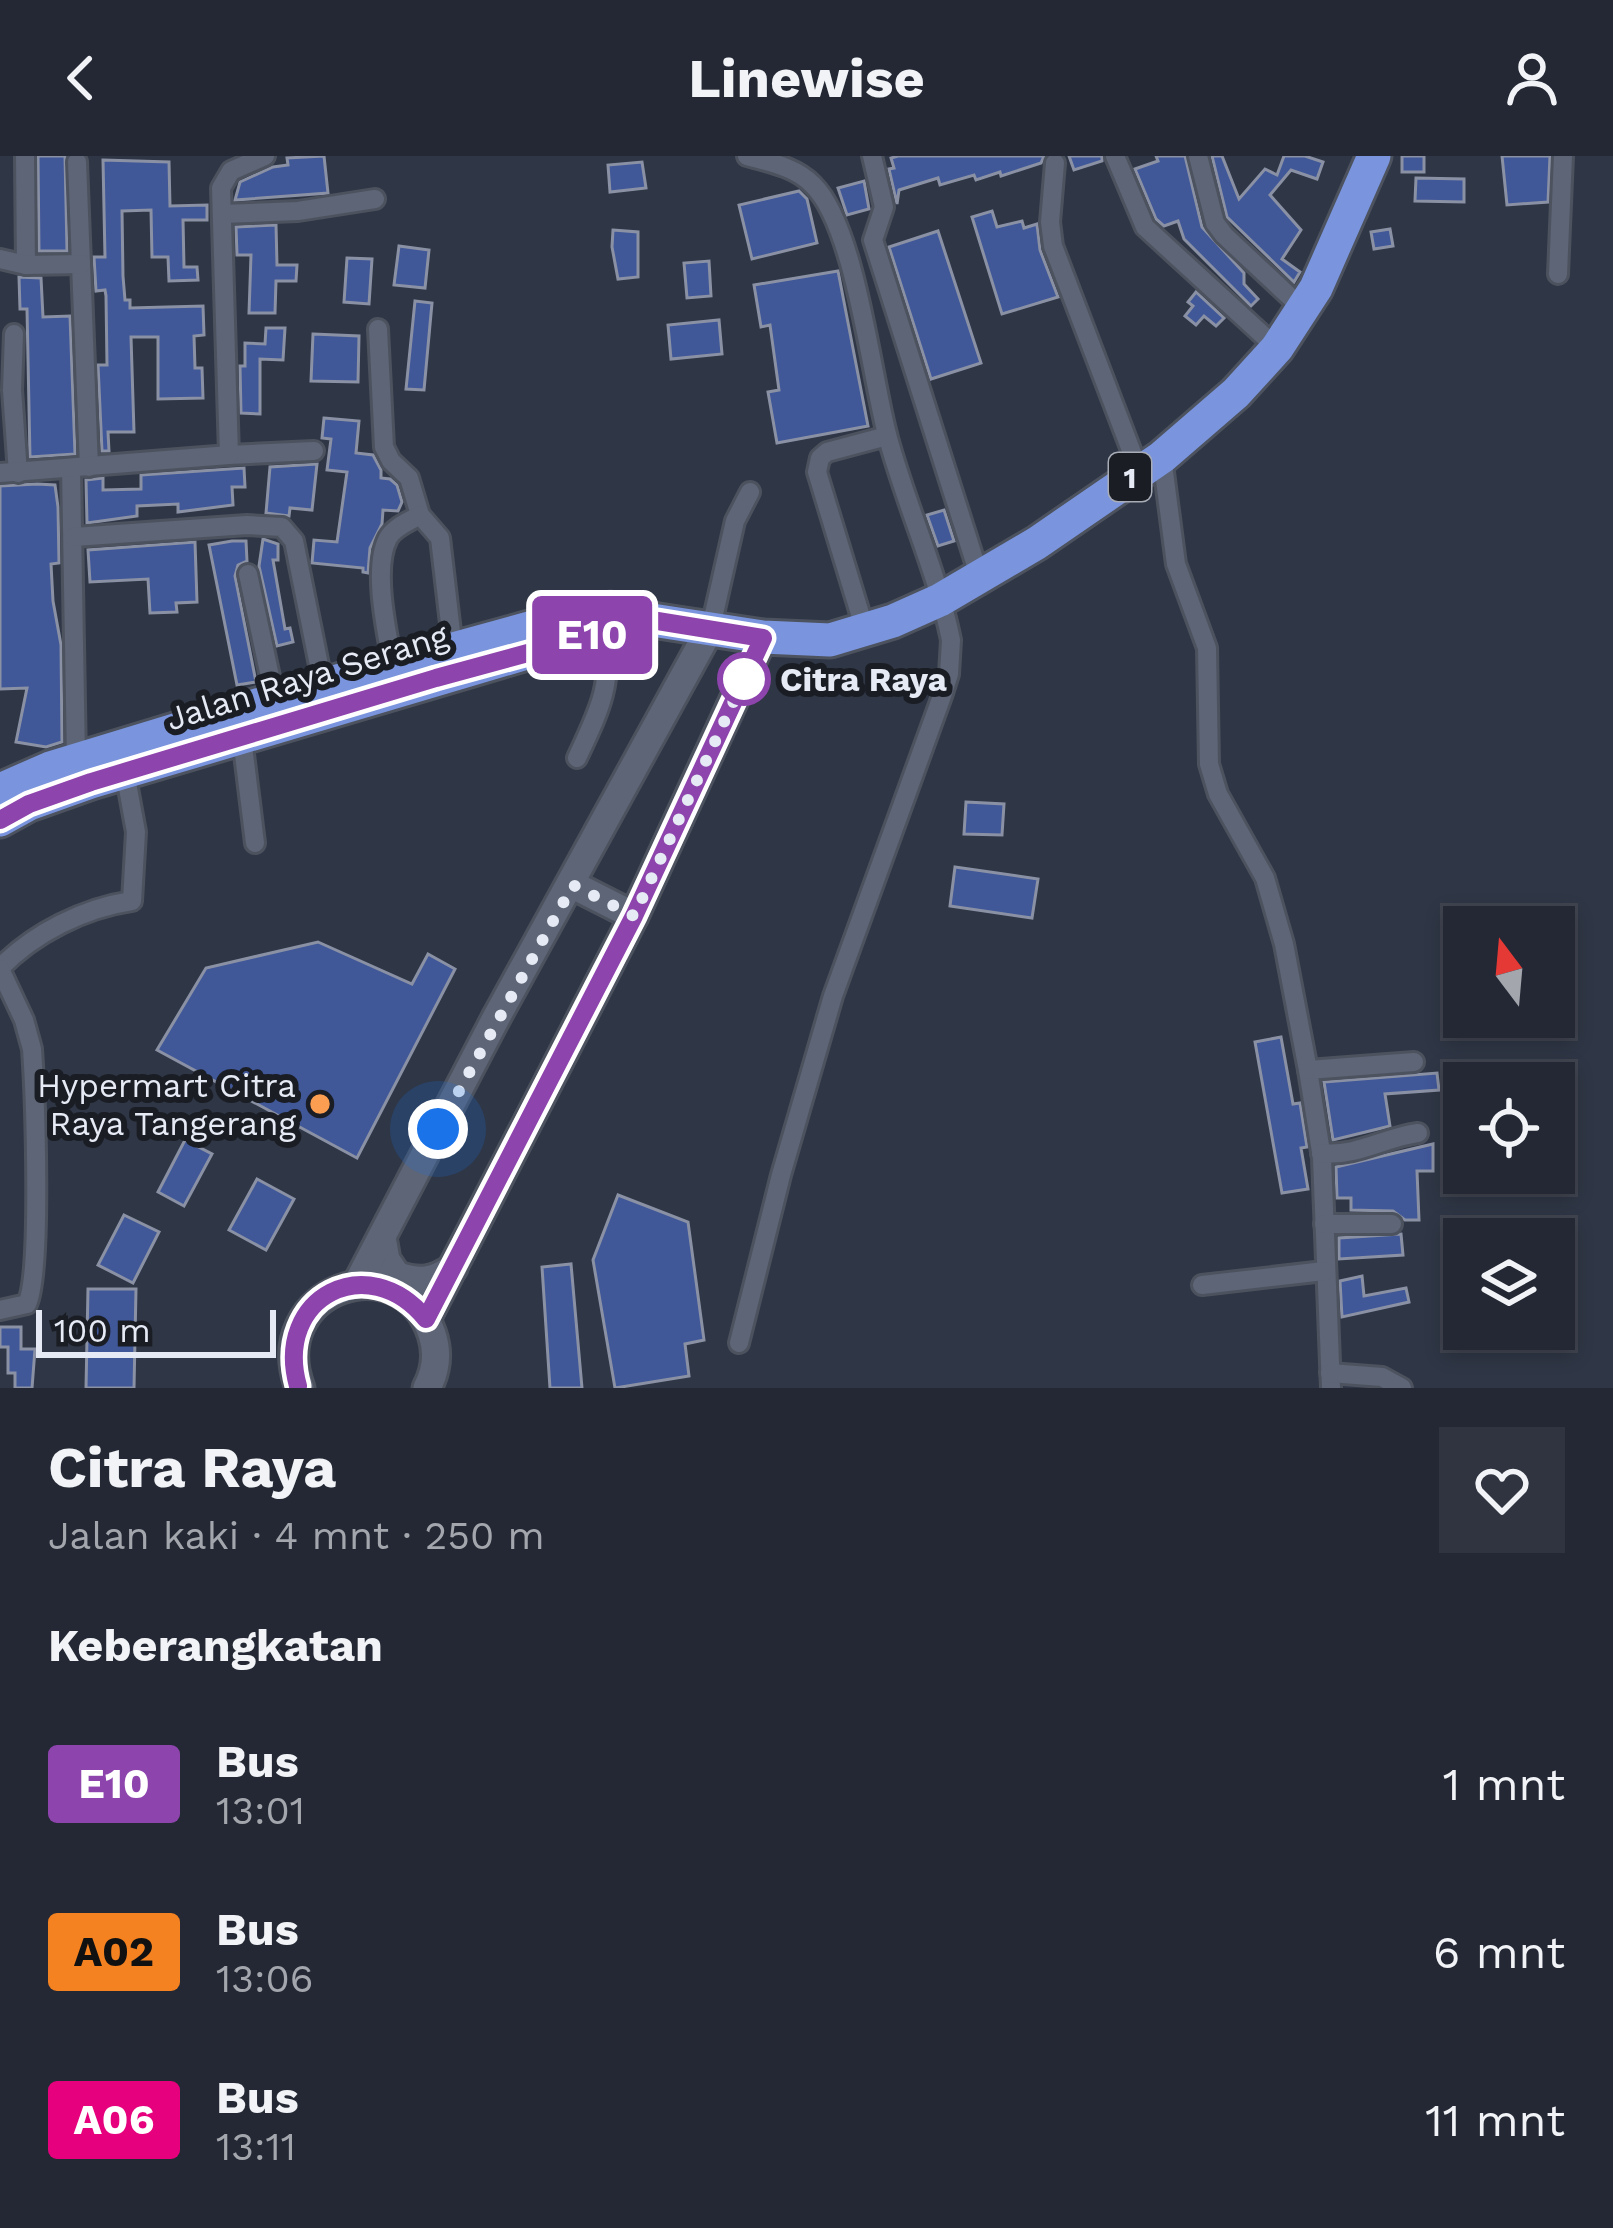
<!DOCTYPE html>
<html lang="id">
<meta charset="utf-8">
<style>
:root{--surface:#232834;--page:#2f3440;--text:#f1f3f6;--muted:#a3a6ac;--line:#40444f}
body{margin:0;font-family:"Work Sans",sans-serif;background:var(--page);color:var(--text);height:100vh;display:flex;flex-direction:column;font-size:45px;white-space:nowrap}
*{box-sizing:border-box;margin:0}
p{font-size:39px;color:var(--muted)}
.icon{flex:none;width:66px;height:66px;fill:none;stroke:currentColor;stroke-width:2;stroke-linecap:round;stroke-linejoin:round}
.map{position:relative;height:1232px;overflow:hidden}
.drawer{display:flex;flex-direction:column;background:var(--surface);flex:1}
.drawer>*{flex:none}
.badge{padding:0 24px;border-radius:9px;font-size:42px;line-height:78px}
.needle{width:78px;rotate:344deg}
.buttons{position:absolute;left:1443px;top:750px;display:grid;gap:24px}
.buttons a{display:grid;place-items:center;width:132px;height:132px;border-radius:0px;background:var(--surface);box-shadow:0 6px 18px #0003,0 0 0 3px var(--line);font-size:60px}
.scale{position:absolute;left:36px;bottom:30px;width:240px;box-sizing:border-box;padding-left:12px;border:6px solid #e5eaf4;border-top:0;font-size:33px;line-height:42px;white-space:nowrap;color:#e5eaf4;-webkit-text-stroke:9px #1a1d24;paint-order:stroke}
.you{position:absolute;width:60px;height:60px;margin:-30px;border:9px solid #fff;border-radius:50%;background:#1a73e8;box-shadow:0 0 0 18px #1a73e833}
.map>.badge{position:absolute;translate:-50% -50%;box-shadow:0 0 0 6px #fff}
h2{padding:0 48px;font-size:45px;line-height:108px}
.round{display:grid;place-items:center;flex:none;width:126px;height:126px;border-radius:0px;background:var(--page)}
.summary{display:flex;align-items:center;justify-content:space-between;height:204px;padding:0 48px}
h1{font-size:57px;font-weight:700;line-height:90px}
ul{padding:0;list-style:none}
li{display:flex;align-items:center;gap:36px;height:168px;padding:0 48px}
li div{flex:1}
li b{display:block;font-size:45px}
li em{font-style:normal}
li .badge{min-width:132px;font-weight:700;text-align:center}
header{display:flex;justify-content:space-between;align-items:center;height:156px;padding:0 48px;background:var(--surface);font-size:54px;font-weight:700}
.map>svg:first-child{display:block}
.building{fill:#405798;stroke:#8a91a4;stroke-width:3}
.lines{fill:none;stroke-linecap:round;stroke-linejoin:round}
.minor-casing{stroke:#4d525f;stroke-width:24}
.secondary-casing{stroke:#4d525f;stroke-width:33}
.trunk-casing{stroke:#4d525f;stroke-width:39}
.minor{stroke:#5d6576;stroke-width:18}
.secondary{stroke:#5d6576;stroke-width:27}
.trunk{stroke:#7a95dd;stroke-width:33}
.line-casing{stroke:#fff;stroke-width:27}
.line{stroke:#8e44ad;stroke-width:18}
.walk{stroke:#e5eaf4;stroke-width:12;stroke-dasharray:0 21.6}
.stop-dot{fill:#fff;stroke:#8e44ad;stroke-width:6}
.poi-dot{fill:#fb9e51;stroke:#1a1d24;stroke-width:4.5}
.labels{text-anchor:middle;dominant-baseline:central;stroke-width:12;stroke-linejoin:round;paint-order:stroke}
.shield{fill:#1a1d24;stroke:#a8acb6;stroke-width:3}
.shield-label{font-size:30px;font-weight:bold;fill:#e5eaf4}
.street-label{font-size:33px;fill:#e5eaf4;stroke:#1a1d24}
.stop-label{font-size:33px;font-weight:bold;fill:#e5eaf4;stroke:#1a1d24;text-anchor:start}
.poi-label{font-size:33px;fill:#e5eaf4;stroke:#1a1d24;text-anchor:end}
</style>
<header><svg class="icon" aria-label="back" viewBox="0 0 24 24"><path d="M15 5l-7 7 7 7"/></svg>Linewise<svg class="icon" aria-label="person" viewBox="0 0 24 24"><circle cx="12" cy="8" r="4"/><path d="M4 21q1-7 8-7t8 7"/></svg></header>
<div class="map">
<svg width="1613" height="1232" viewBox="0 0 1613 1232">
<rect width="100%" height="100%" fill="#2f3645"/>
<g class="building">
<polygon points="38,0 65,0 67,95 39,95"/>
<polygon points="324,0 328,37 235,44 240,26 273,11 288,9 287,2"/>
<polygon points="898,0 1044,0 1041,7 1001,20 1000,16 976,24 974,19 940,29 938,22 899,34 897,48 889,13 894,12 891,2"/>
<polygon points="1069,0 1102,0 1102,5 1074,14"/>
<polygon points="1156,0 1185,0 1202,71 1244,117 1244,128 1258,143 1251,150 1184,83 1178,65 1164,70 1156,63 1135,13 1158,5"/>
<polygon points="1212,0 1222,0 1239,43 1265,13 1277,19 1284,0 1305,0 1323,6 1317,23 1291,14 1270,39 1301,74 1282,103 1300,116 1294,126 1227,61"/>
<rect x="1402" y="0" width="22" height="16"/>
<polygon points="1502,0 1550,0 1548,46 1507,49"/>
<polygon points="103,4 169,6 170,50 207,49 207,64 183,64 184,111 197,111 198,124 169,125 168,101 152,101 151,54 122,55 123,120 125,144 130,144 130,152 203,150 204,179 194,180 195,212 202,212 203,242 158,243 158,181 131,181 134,276 108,276 109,295 102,295 98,209 107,209 106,140 105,134 96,135 94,101 105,101"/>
<polygon points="642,6 646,32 610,36 608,9"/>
<polygon points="1416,22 1464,23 1464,46 1415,45"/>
<polygon points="864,25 869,53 847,59 838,32"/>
<polygon points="799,35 807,43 817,87 752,103 739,49"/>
<polygon points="992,55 997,71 1022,65 1024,72 1037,68 1040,94 1058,141 1002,158 972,61"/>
<polygon points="276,69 277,109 297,109 296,125 276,125 275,157 249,157 251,99 237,99 236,71"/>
<polygon points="1390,73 1393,90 1374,93 1371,76"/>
<polygon points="613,74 638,76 638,121 618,123 612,91"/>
<polygon points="938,75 981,207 931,223 889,91"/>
<polygon points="399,90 429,94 425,132 394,129"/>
<polygon points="347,102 372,103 369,148 344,146"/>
<polygon points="709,105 711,140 687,142 684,107"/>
<polygon points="838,115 868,270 777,287 768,236 779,234 770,169 761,171 754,129"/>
<polygon points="19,121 41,122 43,161 70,160 75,298 30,301 27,153 20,153"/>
<polygon points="1196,136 1224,162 1216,170 1204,160 1196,169 1185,160 1193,150 1188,146"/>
<polygon points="415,145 432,147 424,234 406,233"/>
<polygon points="719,164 722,198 671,203 668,169"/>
<polygon points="266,172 285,172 283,204 260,203 260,258 241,257 240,210 245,210 245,187 265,188"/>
<polygon points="313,178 359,180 358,226 311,225"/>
<polygon points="324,262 359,265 356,297 373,299 381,314 381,322 390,323 397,329 402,346 398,355 383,354 382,368 370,392 368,417 363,416 363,412 312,407 314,384 337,386 347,316 327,314 331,283 322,282"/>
<polygon points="317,308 312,354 290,352 289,360 266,357 270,311"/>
<polygon points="244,312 245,331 232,331 233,349 178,356 178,348 137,350 137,360 87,367 86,324 103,322 103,334 141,333 141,319"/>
<polygon points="37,328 55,329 58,351 59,407 51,408 53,445 61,489 62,586 46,591 16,586 27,532 0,533 0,330"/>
<polygon points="944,354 954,385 938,390 927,359"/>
<polygon points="263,383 278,388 278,404 273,404 285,473 290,472 293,486 277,490 259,410"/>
<polygon points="232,385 246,385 247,405 238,409 235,420 256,526 237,529 209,389"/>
<polygon points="195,386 197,446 176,447 177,456 150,457 148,423 90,426 88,394"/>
<polygon points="966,646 1004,648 1002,679 964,678"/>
<polygon points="955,711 1038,723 1032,762 950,750"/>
<polygon points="318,786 412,828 428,798 455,813 357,1002 157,894 206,812"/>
<polygon points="1281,881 1293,948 1300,947 1307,991 1301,992 1308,1033 1282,1037 1255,886"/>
<polygon points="1437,917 1439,934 1385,938 1390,970 1333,984 1324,926"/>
<polygon points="185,984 212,998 184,1050 158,1036"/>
<polygon points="1433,988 1433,1015 1417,1015 1419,1064 1405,1064 1393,1055 1351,1054 1351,1042 1337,1042 1336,1011"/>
<polygon points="257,1023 294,1043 266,1094 229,1074"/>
<polygon points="618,1039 688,1066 704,1184 685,1188 689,1220 615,1232 593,1104"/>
<polygon points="124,1059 159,1076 133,1127 98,1109"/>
<polygon points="1401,1078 1403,1099 1339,1103 1339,1082"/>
<polygon points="571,1108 582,1232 550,1232 542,1111"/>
<polygon points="1362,1120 1364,1140 1406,1132 1409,1146 1342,1161 1340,1125"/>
<polygon points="88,1133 136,1133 134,1232 86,1232"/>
<polygon points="0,1171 21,1171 21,1193 35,1193 32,1232 15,1232 15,1217 8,1217 8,1191 0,1191"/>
</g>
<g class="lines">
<g class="minor-casing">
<g id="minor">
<polyline points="25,0 26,109"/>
<polyline points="872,0 884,51 873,84 980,422"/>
<polyline points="1115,0 1145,71 1277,192"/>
<polyline points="1198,0 1215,67 1224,79 1304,154"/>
<polyline points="77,6 89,311"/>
<polyline points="1055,7 1050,66 1053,90 1139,315"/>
<polyline points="222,58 298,55 375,43"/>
<polyline points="0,103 26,109 81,108"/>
<polyline points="1558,118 1563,0"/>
<polyline points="378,173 384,291 391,305 409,322 420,359 440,382 453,493"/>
<polyline points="14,178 12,234 18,317"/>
<polyline points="229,299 314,295"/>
<polyline points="1162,301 1176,408 1207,492 1209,608 1218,638 1265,722 1284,788 1308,914 1322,1002 1331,1232"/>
<polyline points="71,313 76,604"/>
<polyline points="0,317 229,299 221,32 231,15 265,0"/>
<polyline points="74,381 247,369 282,371 294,385 323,529"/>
<polyline points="248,418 275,544"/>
<polyline points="711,471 735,365 750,336"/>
<polyline points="865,474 817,316 820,302 827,296 887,280"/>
<path d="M393,510C387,477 372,412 388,382C394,371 410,365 420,359"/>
<polyline points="242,582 255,687"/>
<path d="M577,602C599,555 613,529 605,476"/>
<path d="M0,812C34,777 84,752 132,745L136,676L125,616"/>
<path d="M0,813L24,864L32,893C35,937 42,1117 27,1148L0,1154"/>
<polyline points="1308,914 1414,906"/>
<path d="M1321,997C1357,1001 1385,981 1418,977"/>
<polyline points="1324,1068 1392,1068"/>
<polyline points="1202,1129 1324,1115"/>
<path d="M739,1187L781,1019L833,840L942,540L949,518L951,484C937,415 906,349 888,282C871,221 856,71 813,29C796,11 769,6 747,0"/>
<polyline points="1330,1217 1382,1221 1402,1232"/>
</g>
</g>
<g class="secondary-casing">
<g id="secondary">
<polyline points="573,729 634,760"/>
<path d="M382,1081L386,1104L397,1120C421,1127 433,1126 453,1112"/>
<polyline points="357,1128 496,862 711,471"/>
<polyline points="426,1163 634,760 763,481"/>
<path d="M300,1232C263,1133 401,1086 432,1178C438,1196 436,1215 427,1232"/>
</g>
</g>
<g class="trunk-casing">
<g id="trunk">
<polyline points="0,634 50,612 323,529 562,463 610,453 639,462 763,481 830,484 893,465 940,444 1037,387 1162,301 1236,237 1277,192 1316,132 1374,0"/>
<polyline points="0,664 29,648 91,626 540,493"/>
</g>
</g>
<use href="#minor" class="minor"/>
<use href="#secondary" class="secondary"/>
<use href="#trunk" class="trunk"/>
</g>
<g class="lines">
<g class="line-casing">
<path id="line" d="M0,664L29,648L91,626L436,522L605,476L639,462L763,482L634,760L426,1163C368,1092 273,1141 298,1230"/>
</g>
<use href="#line" class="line"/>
<polyline class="walk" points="438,973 573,729 634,760 744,523"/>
</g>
<circle class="stop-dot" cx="744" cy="523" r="24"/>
<circle class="poi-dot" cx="320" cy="948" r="12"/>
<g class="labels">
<rect class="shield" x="1109" y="297" width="42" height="48" rx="9"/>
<g class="shield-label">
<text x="1130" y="321">1</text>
</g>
<g class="street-label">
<text transform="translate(307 521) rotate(-17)">Jalan Raya Serang</text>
</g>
<g class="stop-label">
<text x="780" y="523">Citra Raya</text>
</g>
<g class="poi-label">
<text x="296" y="929">Hypermart Citra<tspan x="296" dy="38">Raya Tangerang</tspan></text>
</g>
</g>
</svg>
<div class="buttons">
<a><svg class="needle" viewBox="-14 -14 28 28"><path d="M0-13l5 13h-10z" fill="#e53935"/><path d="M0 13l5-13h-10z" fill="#a3a6ac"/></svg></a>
<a><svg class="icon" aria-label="locate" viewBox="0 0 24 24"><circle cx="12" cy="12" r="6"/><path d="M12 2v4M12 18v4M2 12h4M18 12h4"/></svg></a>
<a><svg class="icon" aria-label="layers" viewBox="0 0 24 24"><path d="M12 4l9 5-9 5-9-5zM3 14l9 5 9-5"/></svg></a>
</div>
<div class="scale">100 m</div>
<div class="you" style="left:438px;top:973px"></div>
<b class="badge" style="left:592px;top:479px;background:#8e44ad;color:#fff">E10</b>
</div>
<section class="drawer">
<div class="summary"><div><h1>Citra Raya</h1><p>Jalan kaki · 4 mnt · 250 m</p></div><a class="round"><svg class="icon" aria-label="heart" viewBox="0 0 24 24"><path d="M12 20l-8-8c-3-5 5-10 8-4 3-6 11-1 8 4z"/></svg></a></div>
<h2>Keberangkatan</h2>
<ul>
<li><span class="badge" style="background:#8e44ad;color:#fff">E10</span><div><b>Bus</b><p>13:01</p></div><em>1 mnt</em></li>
<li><span class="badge" style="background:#f58220;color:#111">A02</span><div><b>Bus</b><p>13:06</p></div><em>6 mnt</em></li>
<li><span class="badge" style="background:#e6007e;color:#fff">A06</span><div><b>Bus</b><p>13:11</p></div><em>11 mnt</em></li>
</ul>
</section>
